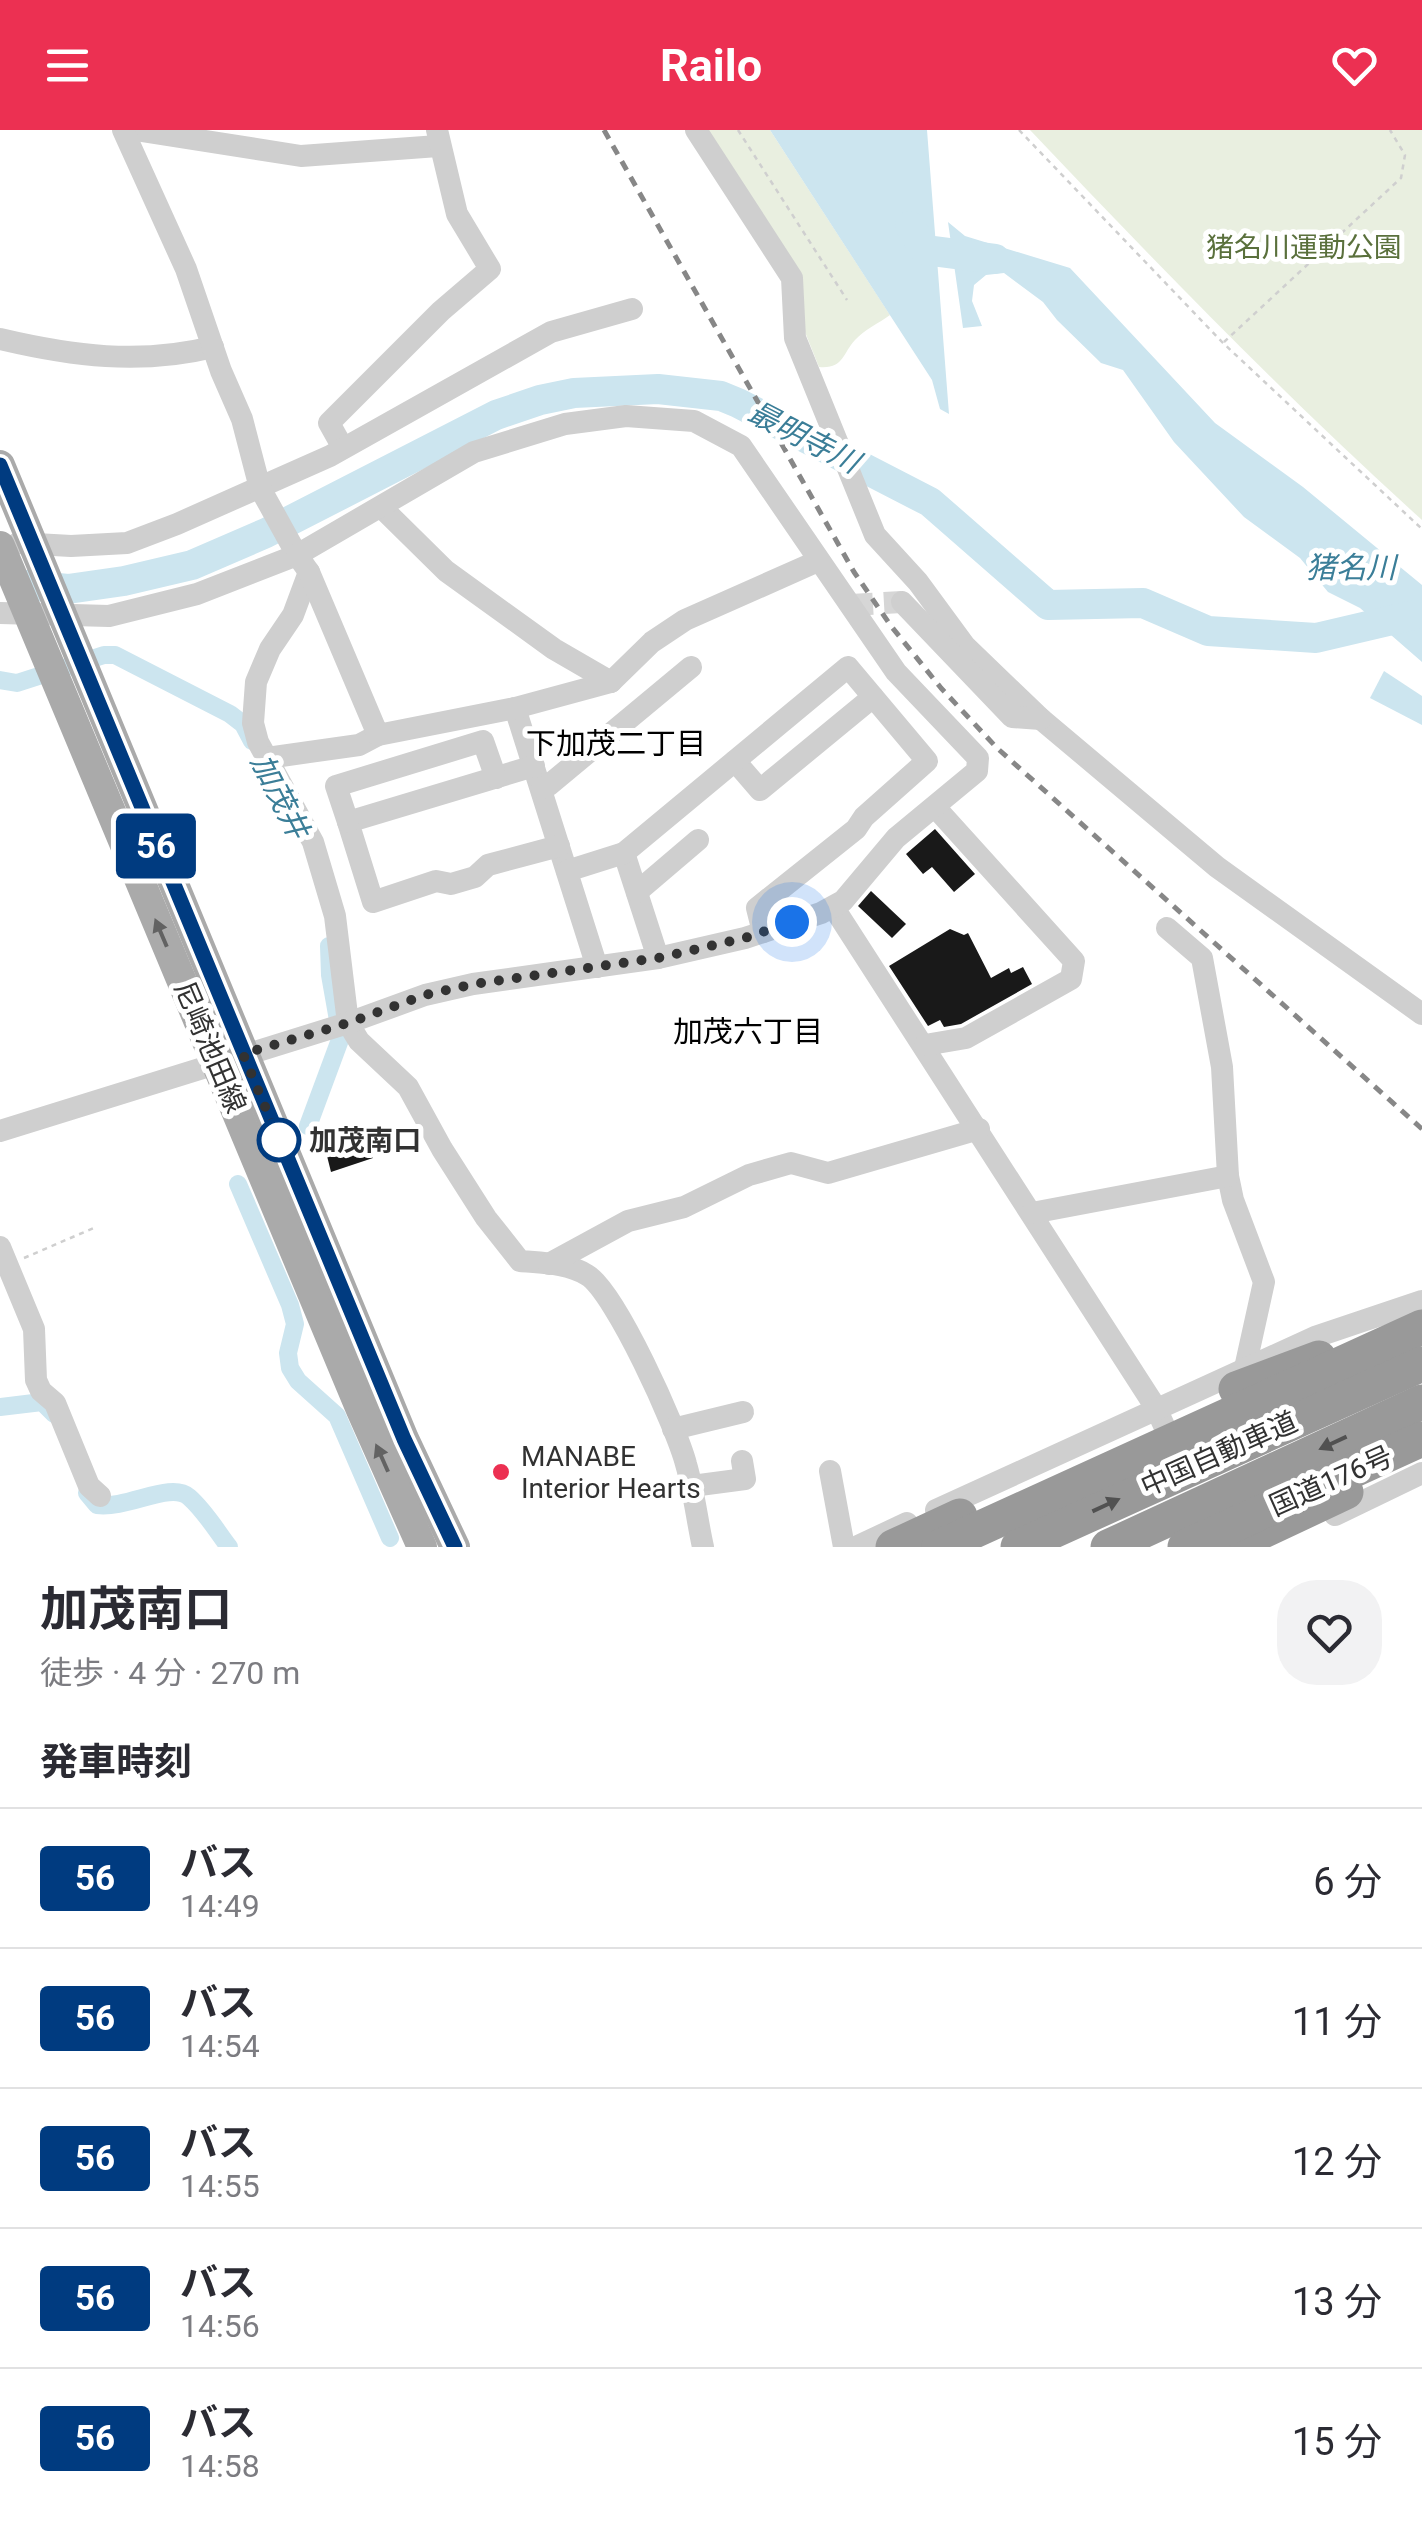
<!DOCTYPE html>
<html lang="ja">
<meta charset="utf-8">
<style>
:root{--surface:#fff;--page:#f2f2f3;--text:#2b2b33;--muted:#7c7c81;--line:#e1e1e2;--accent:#ec3052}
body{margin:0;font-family:Roboto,"Noto Sans JP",sans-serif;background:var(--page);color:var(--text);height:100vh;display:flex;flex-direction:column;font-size:38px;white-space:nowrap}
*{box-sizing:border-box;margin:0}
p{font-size:32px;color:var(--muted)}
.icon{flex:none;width:55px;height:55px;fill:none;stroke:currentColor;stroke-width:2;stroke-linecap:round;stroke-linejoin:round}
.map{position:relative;height:1417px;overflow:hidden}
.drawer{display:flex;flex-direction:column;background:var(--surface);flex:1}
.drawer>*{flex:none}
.badge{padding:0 20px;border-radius:8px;font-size:35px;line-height:65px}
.you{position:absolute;width:50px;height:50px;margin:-25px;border:8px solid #fff;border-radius:50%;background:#1a73e8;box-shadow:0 0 0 15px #1a73e833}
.map>.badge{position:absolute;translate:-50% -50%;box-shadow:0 0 0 5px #fff}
h2{padding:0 40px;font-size:38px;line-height:90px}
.round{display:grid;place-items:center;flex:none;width:105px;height:105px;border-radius:40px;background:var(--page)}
.head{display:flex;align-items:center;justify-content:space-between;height:170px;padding:0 40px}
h1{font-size:48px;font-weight:700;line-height:75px}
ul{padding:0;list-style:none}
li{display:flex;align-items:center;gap:30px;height:140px;padding:0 40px;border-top:2px solid var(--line)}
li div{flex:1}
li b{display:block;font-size:38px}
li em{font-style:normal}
li .badge{min-width:110px;font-weight:700;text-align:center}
header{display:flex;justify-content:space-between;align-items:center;height:130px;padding:0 40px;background:var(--accent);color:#fff;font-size:45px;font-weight:700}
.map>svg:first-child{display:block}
.green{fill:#e9efe0}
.water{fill:#cce5ef}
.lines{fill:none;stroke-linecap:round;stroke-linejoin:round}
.canal{stroke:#cce5ef;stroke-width:18}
.river{stroke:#cce5ef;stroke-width:30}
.building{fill:#191919}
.minor-tunnel{stroke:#d6d6d6;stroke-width:22;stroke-dasharray:22 11;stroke-linecap:butt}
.path{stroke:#cfcfcf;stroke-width:2.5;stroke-dasharray:5 5;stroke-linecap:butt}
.minor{stroke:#cfcfcf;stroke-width:22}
.major{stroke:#aaa;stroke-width:30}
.highway{stroke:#999;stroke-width:35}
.rail{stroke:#878787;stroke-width:5;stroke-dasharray:10 8;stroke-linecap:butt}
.highway-bridge{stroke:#999;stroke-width:35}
.oneway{fill:#626262}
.oneway2{fill:#515151}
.line-casing{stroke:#fff;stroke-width:22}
.line{stroke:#003b80;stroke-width:15}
.walk{stroke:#323232;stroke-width:10;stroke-dasharray:0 18}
.stop-dot{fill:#fff;stroke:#003b80;stroke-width:5}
.poi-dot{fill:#ec3052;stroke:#fff;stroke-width:4}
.labels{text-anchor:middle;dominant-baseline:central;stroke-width:10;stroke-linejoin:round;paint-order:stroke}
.park-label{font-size:28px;fill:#5a703c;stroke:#fff}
.street-label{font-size:28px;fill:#323232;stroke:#fff}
.stop-label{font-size:28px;font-weight:bold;fill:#323232;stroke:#fff;text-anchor:start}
.poi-label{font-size:28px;fill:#323232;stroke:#fff;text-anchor:start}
.water-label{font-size:30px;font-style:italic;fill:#3b7e98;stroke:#fff}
.neighbourhood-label{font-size:30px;fill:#000;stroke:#fff}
</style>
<header><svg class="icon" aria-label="menu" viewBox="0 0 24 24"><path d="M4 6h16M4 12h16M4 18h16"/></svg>Railo<svg class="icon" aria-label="heart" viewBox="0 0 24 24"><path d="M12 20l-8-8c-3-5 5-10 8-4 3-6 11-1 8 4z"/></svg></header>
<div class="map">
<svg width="1422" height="1417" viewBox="0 0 1422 1417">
<rect width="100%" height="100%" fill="#fff"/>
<g class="green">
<path d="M707,0H770L890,185C879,193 864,200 855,210C842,224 844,239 819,237L805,202L802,150Z"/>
<path d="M1030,0H1422V390C1285,266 1157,134 1030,0Z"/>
</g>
<g class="water">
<polygon points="770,0 927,0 949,284 940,279 932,250"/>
<polygon points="948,92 965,106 1070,138 1215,293 1303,357 1422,455 1422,532 1360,478 1328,462 1300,428 1244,387 1174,312 1123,240 1101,233 1057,190 1043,172 1004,143 986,145 974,155 972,171 982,196 963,198"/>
<polygon points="1384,541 1422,566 1422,595 1370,568"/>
</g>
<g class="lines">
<g class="canal">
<polyline points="0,550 17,553 104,525 115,525 230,584 243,594 252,611"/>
<polyline points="308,996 341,907 330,845 329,816"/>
<polyline points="238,1054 290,1175 295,1194 288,1223 290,1238 298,1251 337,1286 390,1408"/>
<polyline points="0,1277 42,1272 54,1284"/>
<path d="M87,1363L97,1375C128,1379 171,1351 189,1367C205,1381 216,1400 229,1417"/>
</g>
<g class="river">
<polyline points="910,96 925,120 995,129"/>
<polyline points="27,455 68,459 124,451 192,435 266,403 496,285 540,270 574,263 658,259 721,266 738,273 930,372 1048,475 1143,473 1208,501 1316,508 1414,485"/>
</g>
</g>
<g class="building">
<polygon points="935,699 975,744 954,762 932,737 923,744 906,724"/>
<polygon points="871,761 906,794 892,808 858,776"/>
<polygon points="950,799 964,805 968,803 991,848 1009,838 1011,843 1023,837 1032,854 961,894 944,897 940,890 928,896 889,836"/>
<polygon points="362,993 373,1028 331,1042 326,1022 333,1001"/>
</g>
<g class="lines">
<polyline class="minor-tunnel" points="851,475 902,472"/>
<g class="path">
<polyline points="738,0 847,170"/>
<polyline points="1019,0 1223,213 1422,399"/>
<polyline points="1224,212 1401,48 1405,25 1390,0"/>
<polyline points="24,1128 96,1097"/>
</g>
<g class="minor">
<polyline points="135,0 301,26 438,16"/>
<polyline points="696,0 792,148 795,208 875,405 918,452 965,516 1041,589 1217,737 1422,884"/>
<path d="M0,209C72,226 140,235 213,217"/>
<polyline points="343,318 329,293 441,181 490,139 457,84 437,0"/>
<polyline points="381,377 446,441 554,519 611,552"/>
<polyline points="18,413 71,416 127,413 177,394 330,326 551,202 632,179"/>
<path d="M309,442L293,485L270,519L256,552L253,593L258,612L313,712L335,786L348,893L359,911L408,957L442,1019L486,1088L520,1131C542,1133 568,1133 587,1145C615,1161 677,1299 686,1334C694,1361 697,1390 703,1417"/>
<polyline points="902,472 1012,587 1041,589"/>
<polyline points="0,483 109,486 197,464 297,425 260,358 242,289 221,241 186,139 123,0"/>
<polyline points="515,578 597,837"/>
<polyline points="267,628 359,615 378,605"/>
<polyline points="735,631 760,660 873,567"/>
<polyline points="534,636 348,692 373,772 436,751 451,754 475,747 488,735 559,716"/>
<polyline points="542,658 549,655 691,537"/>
<polyline points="348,692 336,656 483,611 496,648"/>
<polyline points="624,723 658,828"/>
<polyline points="567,741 624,723 848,537 927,631 864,687 856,699 757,778 763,802"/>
<polyline points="637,762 698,710"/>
<polyline points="834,778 1156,1278 1176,1322"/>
<polyline points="1167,798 1202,828 1222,937 1228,1046 1233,1070 1264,1152 1245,1238"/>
<polyline points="925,915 966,908 1071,849 1074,831 935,677"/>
<polyline points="0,1001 348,893 425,865 473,854 658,828 745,808 821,783 843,771 896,708 977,641 978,628 896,542 741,316 694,291 626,286 565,294 474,322 297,425 309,442 378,605 515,578 611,552 652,512 685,490 818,431"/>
<polyline points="1032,1083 1228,1046"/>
<polyline points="0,1117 34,1199 36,1250 41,1261 55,1273 89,1356 100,1366"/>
<polyline points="549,1134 628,1091 684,1077 749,1045 791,1033 828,1043 979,999"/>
<polyline points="673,1299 743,1282"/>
<polyline points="830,1341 844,1417"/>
<polyline points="692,1356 745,1349 742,1331"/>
<polyline points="936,1380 1315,1207 1422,1171"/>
<polyline points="1335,1385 1422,1343"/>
<polyline points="856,1417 907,1393"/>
</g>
<g class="major">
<polyline points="0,335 404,1309 455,1417"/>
<polyline points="0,416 361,1280 422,1417"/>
</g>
<g class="highway">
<polyline points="1236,1259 1319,1228"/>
<polyline points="1229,1417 1346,1362"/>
</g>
<polyline class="rail" points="604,0 854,442 891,496 941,558 997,618 1422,999"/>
<g class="highway-bridge">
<polyline points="893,1417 960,1386"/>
<polyline points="939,1417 1422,1197"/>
<polyline points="1018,1417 1422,1234"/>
<polyline points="1108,1417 1422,1272"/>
<polyline points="1185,1417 1422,1309"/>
</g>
</g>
<defs><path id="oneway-solid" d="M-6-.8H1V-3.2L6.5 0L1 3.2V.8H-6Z" transform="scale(2.5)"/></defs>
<g class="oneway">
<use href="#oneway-solid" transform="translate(161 803) rotate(-113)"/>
<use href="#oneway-solid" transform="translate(382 1328) rotate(-114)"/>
</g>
<g class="oneway2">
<use href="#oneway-solid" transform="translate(1333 1313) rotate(155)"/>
<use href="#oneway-solid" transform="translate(1106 1375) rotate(-25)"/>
</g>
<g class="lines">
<g class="line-casing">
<polyline id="line" points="0,335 404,1309 455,1417"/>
</g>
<use href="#line" class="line"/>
<polyline class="walk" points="279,1010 243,924 348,893 425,865 474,854 658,828 745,808 792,792"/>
</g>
<circle class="stop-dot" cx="279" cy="1010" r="20"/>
<circle class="poi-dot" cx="501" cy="1342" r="10"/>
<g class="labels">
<g class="park-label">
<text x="1304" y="117">猪名川運動公園</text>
</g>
<g class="street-label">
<text transform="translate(210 917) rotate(67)">尼崎池田線</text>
<text transform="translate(1219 1324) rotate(-24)">中国自動車道</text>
<text transform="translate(1331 1351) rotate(-24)">国道176号</text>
</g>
<g class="stop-label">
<text x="309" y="1010">加茂南口</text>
</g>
<g class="poi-label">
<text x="521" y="1326">MANABE<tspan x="521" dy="32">Interior Hearts</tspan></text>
</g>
<g class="water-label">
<text transform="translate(804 307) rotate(27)">最明寺川</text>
<text x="1351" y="437">猪名川</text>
<text transform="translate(280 666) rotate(63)">加茂井</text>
</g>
<g class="neighbourhood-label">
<text x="616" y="613">下加茂二丁目</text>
<text x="748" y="901">加茂六丁目</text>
</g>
</g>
</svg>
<div class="you" style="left:792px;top:792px"></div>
<b class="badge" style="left:156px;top:716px;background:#003b80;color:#fff">56</b>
</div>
<section class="drawer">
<div class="head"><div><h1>加茂南口</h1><p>徒歩 · 4 分 · 270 m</p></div><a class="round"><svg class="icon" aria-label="heart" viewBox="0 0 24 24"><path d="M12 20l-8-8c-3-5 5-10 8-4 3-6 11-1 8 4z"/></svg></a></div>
<h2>発車時刻</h2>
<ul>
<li><span class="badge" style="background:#003b80;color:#fff">56</span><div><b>バス</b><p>14:49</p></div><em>6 分</em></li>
<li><span class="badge" style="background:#003b80;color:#fff">56</span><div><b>バス</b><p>14:54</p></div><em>11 分</em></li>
<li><span class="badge" style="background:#003b80;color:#fff">56</span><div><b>バス</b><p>14:55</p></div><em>12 分</em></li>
<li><span class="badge" style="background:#003b80;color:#fff">56</span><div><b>バス</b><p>14:56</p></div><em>13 分</em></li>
<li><span class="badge" style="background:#003b80;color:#fff">56</span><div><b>バス</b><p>14:58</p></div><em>15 分</em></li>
</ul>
</section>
